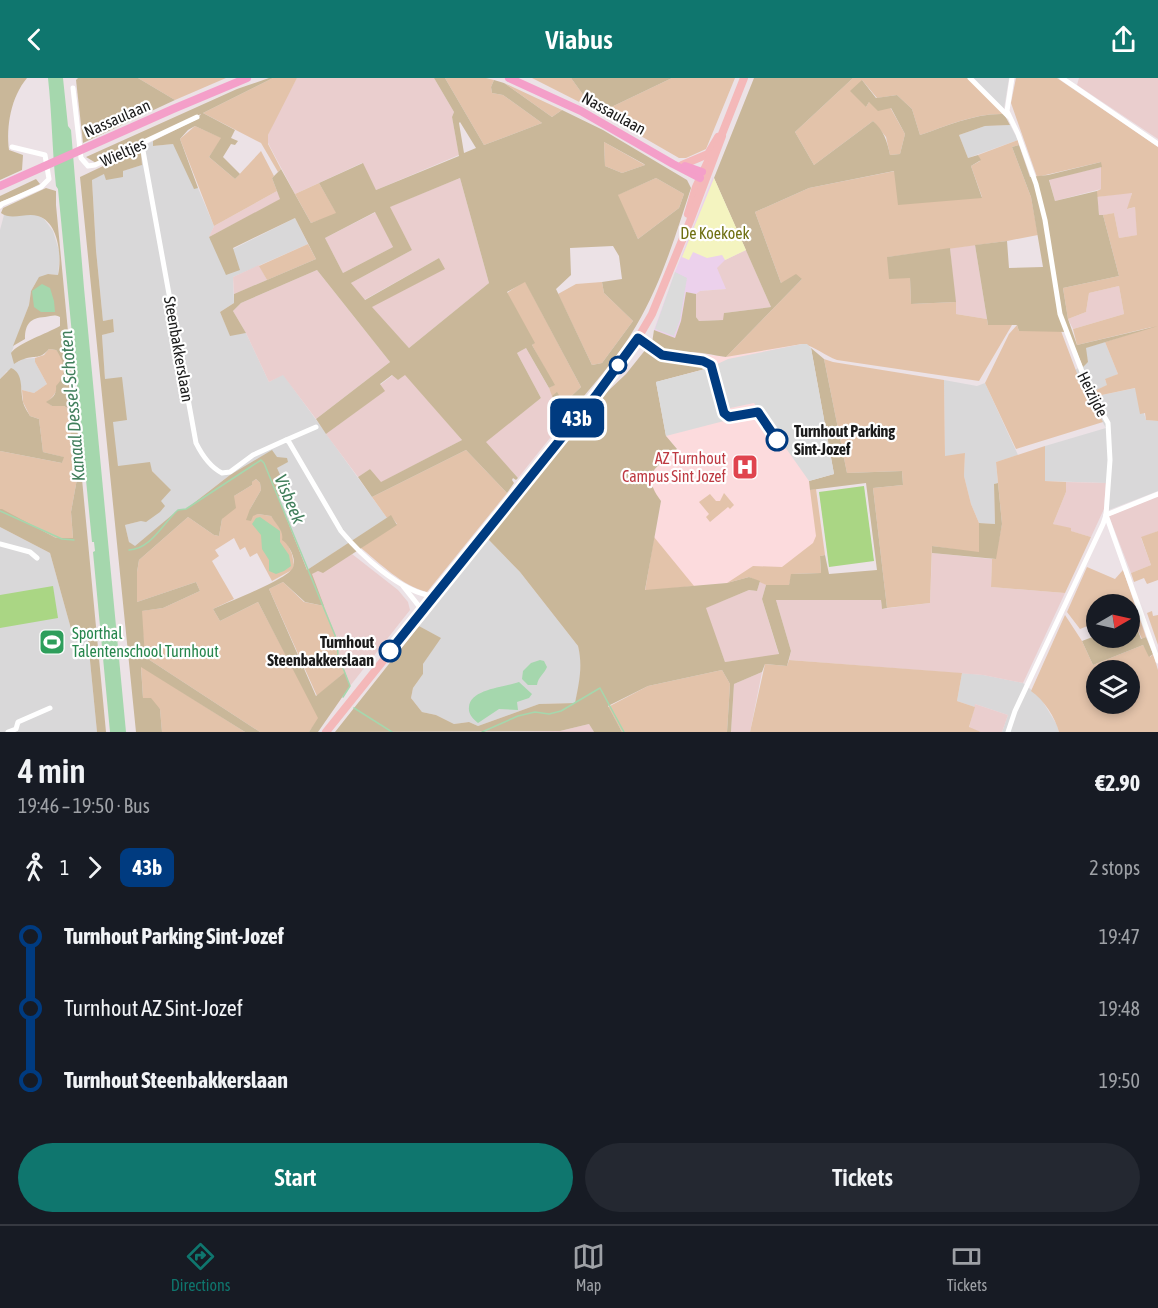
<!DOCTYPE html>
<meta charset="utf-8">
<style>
:root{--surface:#171b24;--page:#242831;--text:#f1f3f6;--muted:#9ea1a6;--line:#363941;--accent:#0f766e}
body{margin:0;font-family:"Asap Condensed",sans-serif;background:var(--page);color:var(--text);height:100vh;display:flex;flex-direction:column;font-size:22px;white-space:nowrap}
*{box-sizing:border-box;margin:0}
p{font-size:20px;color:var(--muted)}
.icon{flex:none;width:33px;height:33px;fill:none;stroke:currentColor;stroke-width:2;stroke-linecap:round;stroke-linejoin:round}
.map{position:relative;height:654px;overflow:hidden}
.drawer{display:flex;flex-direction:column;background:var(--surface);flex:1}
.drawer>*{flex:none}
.badge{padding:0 12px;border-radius:9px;font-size:21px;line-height:39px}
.needle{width:39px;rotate:81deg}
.tools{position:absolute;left:1086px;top:516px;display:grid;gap:12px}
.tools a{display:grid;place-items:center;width:54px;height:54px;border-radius:50%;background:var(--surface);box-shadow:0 3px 9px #0003;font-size:30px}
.map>.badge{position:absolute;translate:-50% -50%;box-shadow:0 0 0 3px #fff}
.legs{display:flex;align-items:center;gap:9px;height:66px;padding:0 18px;font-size:20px}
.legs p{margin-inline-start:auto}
.head{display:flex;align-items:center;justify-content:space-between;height:102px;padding:0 18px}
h1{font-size:33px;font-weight:600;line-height:45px}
.primary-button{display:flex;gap:12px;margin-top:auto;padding:12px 18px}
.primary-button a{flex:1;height:69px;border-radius:36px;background:var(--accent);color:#fff;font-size:24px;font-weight:600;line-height:69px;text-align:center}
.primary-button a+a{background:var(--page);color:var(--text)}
ul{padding:0 18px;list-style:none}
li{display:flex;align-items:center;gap:21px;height:72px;font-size:22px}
li i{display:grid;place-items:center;width:9px;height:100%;margin:0 8px;background:currentColor}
li i::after{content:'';width:15px;height:15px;margin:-8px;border:4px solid;border-radius:50%;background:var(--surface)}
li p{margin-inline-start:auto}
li:first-child i{background:linear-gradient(#0000 50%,currentColor 0)}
li:last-child i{background:linear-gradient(currentColor 50%,#0000 0)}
header{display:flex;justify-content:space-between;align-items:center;height:78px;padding:0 18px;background:var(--accent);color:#fff;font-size:27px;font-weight:600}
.dock{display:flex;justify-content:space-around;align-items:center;height:84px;border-top:2px solid var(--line);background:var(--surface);font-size:16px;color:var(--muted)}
.dock a{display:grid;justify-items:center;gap:3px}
.dock .active{color:var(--accent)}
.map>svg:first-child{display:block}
.residential{fill:#d9d8d9}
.commercial{fill:#ecd1ec}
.education{fill:#fcdbdd}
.farmland{fill:#eacece}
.grass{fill:#e3c3aa;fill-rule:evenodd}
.forest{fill:#c9b799;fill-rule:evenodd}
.park{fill:#f4f4c0}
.pitch{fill:#aad684}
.parking{fill:#dbdbdb}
.water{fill:#a5d7ad}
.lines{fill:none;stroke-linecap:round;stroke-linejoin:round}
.stream{stroke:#a5d7ad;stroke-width:1.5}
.street{stroke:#fff;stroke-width:5}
.secondary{stroke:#f4b8b9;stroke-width:8}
.primary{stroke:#f49fc9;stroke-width:8}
.line-1-casing{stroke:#fff;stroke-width:14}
.line-1{stroke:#003b80;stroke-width:9}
.stop-1-dot{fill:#fff;stroke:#003b80;stroke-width:3}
.labels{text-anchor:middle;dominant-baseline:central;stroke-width:4.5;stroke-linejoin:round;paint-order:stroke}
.street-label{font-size:16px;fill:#1b1b1b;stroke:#fff}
.park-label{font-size:16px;fill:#6f7013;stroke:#fff}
.stop-label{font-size:16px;font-weight:bold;fill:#1b1b1b;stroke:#fff;text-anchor:start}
.health-label{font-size:16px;fill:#be3a42;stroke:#fff;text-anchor:end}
.leisure-label{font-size:16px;fill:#27864d;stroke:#fff;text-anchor:start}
.water-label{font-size:18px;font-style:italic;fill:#407e5b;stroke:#fff}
</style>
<header><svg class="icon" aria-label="back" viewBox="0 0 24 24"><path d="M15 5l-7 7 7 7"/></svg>Viabus<svg class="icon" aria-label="share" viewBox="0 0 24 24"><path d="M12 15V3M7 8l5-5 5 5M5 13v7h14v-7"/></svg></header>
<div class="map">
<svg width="1158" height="654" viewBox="0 0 1158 654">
<rect width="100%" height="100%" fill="#ece2e6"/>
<g class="residential">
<polygon points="972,0 1009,0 1004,31"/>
<polygon points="1010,47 1018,62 968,80 959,57 985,48"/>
<polygon points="153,63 153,68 173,66 181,78 194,110 198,110 214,148 209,160 233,171 295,140 308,166 233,199 234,225 220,234 230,257 246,255 269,304 283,296 387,440 307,492 278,419 277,390 288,383 230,397 186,431 178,432 135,469 129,464 125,447 141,443 170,412 152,393 118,389 105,302 102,257 114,254 113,241 103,243 102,233 96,172 92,101 104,96 123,98 122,93 142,87 141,75 137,72"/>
<polygon points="4,137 37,137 44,141 53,153 60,176 58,197 48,196 35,206 31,213 29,227 12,273 18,284 23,281 35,280 35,284 47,306 34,315 22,312 19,301 7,293 0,301 0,152"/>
<polygon points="1105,264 1118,296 1105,302 1108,307 1094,313 1097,318 1136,310 1146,342 1158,343 1158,413 1109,432 1104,431 1106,405 1045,403 1045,368 1106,350 1088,319 1075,292 1088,284 1085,270"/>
<polygon points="944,302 977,308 985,305 1018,377 996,384 998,405 994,406 995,446 979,445 971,426 964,398 965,376 945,379"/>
<polygon points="0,449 50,475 73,558 87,552 97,654 0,654"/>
<polygon points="488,461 520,494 578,568 581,581 580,603 575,625 539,626 478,648 469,644 454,646 436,637 422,634 411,620 413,610 423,596 423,586 440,560 419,548"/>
<polygon points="962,595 983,597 1023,605 1040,619 1057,647 1059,654 1002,654 1008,637 975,626 975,629 957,623"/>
</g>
<polygon class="commercial" points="713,99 725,182 727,211 700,213 696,216 686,214 681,243 675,260 654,252 675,194"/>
<polygon class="education" points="645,256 652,265 660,271 674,275 687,274 726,279 802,266 811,270 810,412 816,411 825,477 766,507 749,499 727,505 645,513 661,423 652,412 649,403 652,394 677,371 666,358 691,285 668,282 640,268"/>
<g class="farmland">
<polygon points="297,0 434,0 454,34 452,39 459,77 376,112 362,85 295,116 268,65 268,57 276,39"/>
<polygon points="1079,0 1158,0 1158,61 1077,7"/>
<polygon points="1102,89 1101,111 1055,123 1049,101"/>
<polygon points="460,100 489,205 409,270 371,229 444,191 439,180 364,222 351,205 412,172 389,129"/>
<polygon points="277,113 281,121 209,159 214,148"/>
<polygon points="1132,114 1128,131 1135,129 1138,157 1119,160 1114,135 1099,138 1097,119"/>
<polygon points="376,134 393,169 343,195 325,160"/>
<polygon points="975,167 987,241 956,236 950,170"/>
<polygon points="746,172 771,229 724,235 724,242 699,243 696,239 696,216 700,213 726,211 717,190 725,182"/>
<polygon points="259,187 267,202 234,216 233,199"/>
<polygon points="317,192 390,284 316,341 283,297 269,304 246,255 233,233 241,225"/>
<polygon points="1119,208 1124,236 1073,251 1068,241 1086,234 1089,215"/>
<polygon points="526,270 566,340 518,400 485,364 541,320 517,275"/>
<polygon points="405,296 462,362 380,405 370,391 358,399 326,356 384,313 380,307 393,297 398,302"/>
<polygon points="1066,404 1106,405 1104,431 1091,459 1070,453 1071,451 1053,446 1066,414"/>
<polygon points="1158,418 1158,453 1141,460 1151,487 1131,495 1109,438"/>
<polygon points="932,475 992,481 991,509 1065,515 1023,605 983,597 789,582 791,573 776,522 881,522 882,531 930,525"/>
<polygon points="352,476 398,512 408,524 410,532 350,608 338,577 337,562 311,496 318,493 323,494"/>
<polygon points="760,503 766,507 762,521 779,577 725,584 705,530 749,512 757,513"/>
<polygon points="762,594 750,654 731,654 734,606"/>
<polygon points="975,626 1008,637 1002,654 981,654 969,650"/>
<polygon points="589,646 594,654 513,654 560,653"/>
</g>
<g class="grass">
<polygon points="138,0 226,0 175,22"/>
<polygon points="273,0 297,0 268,57 268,66 281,91 278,94 261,65 203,35"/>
<polygon points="445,0 486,0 494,2 491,9 492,15 503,17 542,45 484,67"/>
<polygon points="532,0 571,0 589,25 603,33 672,0 735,0 706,71 686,80 679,80 601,35"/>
<path d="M853,0H968L1004,36C974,35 947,48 920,57L912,31L897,17L877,20L862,2L866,29L869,24L890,29L905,56L900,76L890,77L886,59L873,43L814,87L795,54Z"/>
<polygon points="1016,0 1057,0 1158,69 1158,343 1146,342 1145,335 1140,336 1135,310 1097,318 1094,313 1107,307 1105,301 1118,296 1105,264 1152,249 1077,267 1073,251 1124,236 1119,208 1089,215 1086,234 1068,241 1063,210 1119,198 1103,137 1114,135 1119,160 1137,157 1135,129 1127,131 1132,115 1097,119 1097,113 1101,111 1101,84 1037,99 1011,25"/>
<polygon points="504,5 562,32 552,39"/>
<polygon points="195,48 222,60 209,79 235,101 261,73 274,98 272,100 277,113 214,148 180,61"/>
<path d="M1018,62L1019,67L1012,69L1031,119L1038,157L1007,163L888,179L910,200L911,226L956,224V236L987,241L988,247H1012L979,303L837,282C825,278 815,268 802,266L726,279L802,201L781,205L755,134L809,110L895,93L982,119L971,88L980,83L978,77Z"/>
<polygon points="604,64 645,87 622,95 605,88"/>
<polygon points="656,100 684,116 679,130 638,161 617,117"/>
<polygon points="319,105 337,136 311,145 295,116"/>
<polygon points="308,166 316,181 267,202 259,188"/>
<polygon points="525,203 581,309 564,325 557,315 552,318 549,310 554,307 532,267 534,265 507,215"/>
<polygon points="602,204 604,215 633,243 602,285 592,287 558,216 576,206"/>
<polygon points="1017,247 1019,253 1061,253 1078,298 1103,344 1016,371 985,305 1009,256"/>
<path d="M49,271L56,272C58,275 61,277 63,280C69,293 57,317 47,324L52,328H64L69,331L72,381L77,401L71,434L73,460H56L0,431V373L62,385L63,379L43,374L39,341L30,338L23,324L22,312L34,315L47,306L35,284V280L44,277Z"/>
<polygon points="824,281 833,284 944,302 945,378 965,375 964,398 971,426 979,445 979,475 932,468 930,525 887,530 873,410 903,407 902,393 847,395"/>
<polygon points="1045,368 1045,403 1066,404 1066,414 1053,446 1071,450 1071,453 1091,459 1065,515 991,509 992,481 995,481 1002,446 996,384"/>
<path d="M466,372L507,415L427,514C401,507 381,486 361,470L397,446L391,438L387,440L372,419Z"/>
<polygon points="256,401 260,405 261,412 250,431 253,437 258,436 271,438 280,450 292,476 294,487 292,492 272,503 257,475 250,479 245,469 240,472 234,460 215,472 219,478 212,483 234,521 213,531 220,543 258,524 319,640 309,654 260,654 145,579 141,533 163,530 200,513 196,504 137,524 137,494 139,482 188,439 214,457 219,458 222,441 234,418 252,407 252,404"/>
<polygon points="816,411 825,477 820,478 821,495 792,496 789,507 766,507 749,499 727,505 753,488 782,489 813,465 816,458 810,412"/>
<polygon points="724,415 734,427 730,431 728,429 710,444 706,439 709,436 699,424 710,416 716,423 720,423"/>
<polygon points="1158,453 1158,502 1147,506 1144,500 1134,504 1131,495 1151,487 1141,459"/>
<polygon points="654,459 694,508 645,513"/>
<polygon points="1087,489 1115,501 1123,492 1146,559 1142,561 1137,550 1130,553 1130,526 1096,526 1096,560 1116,560 1099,568 1090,547 1080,551 1067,534"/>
<polygon points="283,504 304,524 324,528 337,562 338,577 345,594 317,618 269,511"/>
<polygon points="1152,533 1153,538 1158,537 1158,567 1147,535"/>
<path d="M1065,537L1082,563L1093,587L1143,567L1150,579L1153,576L1158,592V654H1059C1055,639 1044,622 1031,613ZM1096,592H1130V626H1096Z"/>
<polygon points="789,582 962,595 957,623 975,629 969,649 981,654 750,654 765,586 787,588"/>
<polygon points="141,588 245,654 162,654 160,631 143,620"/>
<polygon points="722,592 730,606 727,654 622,654 608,629 648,608"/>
</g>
<g class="forest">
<path d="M0,0H27C11,19 6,48 9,72L23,77L22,92L0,102Z"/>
<polygon points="78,0 138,0 175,22 83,65 76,2"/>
<polygon points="269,0 273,0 203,35 235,52 231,60 238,63 235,67 231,66 223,79 240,96 235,101 209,79 221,60 195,48 188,52 180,61 198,110 194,111 173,66 153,68 153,63 197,41 201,36 96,85 86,79 237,11"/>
<path d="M434,0H445L484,67L542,45L503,17L492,15L491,9L494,2L504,5L552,39L562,32L603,52L687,102L691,110C676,156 661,206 636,248C617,281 590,310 566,340L552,318L557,314L564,325L581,309L525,204L507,214L535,265L532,267L555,307L549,310L526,270L517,275L541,320L486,364L518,400L516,402L513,400L512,402L514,405L507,415L466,372L372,419L358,399L370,391L381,404L462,362L405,297L398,302L392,297L380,306L385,313L326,356L316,341L390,284L317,192L241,225L233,233L246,255L230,258L220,234L234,225V216L316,181L295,140L233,170L240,192L226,197L209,159L280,121L272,100L281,91L311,145L336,135L319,105L363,85L376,112L459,78L452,39L454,34ZM460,44L476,70L464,75L459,45ZM604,64L644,86L645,87L622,95L605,88ZM460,100L489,205L409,270L372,229L445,191L439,180L365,222L351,205L412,172L390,129ZM656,100L684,116L679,130L638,161L618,117ZM375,134L393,169L343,195L325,160ZM613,168L619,178L622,201L602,204L604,215L633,243L602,285L592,287L556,211L571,197L570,170Z"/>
<polygon points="571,0 672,0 603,33 589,25"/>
<path d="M754,0H853L795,54L814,87L873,43C884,53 887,63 890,77L900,76L905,56L891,30L878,33L869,24L866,29L850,13L862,2L876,20L897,17L912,31L920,57C947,48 975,35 1004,36L1010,47L985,48L959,57L968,80L978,77L981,82L971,88L982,120L898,127L894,93L809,110L755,134L781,205L796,196L802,201L726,279C713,277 700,274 688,274C673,273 664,274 652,265L654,252L675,260L681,243L686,214L696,216V239L699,243L723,242L724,235L771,229L714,100Z"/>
<polygon points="1019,67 1030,99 1048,97 1101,84 1102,89 1049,102 1055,123 1097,113 1099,137 1103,137 1119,198 1063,210 1068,241 1077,267 1158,248 1086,270 1088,284 1083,289 1068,254 1019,253 1017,247 988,247 975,167 1007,163 1009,190 1043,189 1031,119 1012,69"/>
<path d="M137,72L141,74L142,87L123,93V99L106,102L104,96L92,102L96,172L102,233L103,243L113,241L114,254L102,257L105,301L122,299L127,342L113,344L118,388L150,384L152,393L171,412L161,423L165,428L160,434L146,444L141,443L125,447L129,464L135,468L178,432L186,431L230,397L272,372L277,379L287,380L288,384L277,390L287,412L278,419L307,492L391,437L397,447L323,495L318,493L312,496L324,528L305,524L283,504L269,511L316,618L345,594L350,608L318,654H309L318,640L258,524L220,543L213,531C228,524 285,502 292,491C298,483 289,466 282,462C284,452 276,447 271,438L258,436L253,438L251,443L246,442L250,431L261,412L260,405L256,401L252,404V407L234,418L236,430L222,441L219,458L214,457L188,439L139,482L137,494V524L196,504L200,513L163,530L142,533L145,579L260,654H245L141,589L143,620H151L160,631L162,654H136L80,99Z"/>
<polygon points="36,101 40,106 16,118 0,124 0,118"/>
<path d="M46,110L56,113V127L106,654H97L87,552L73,558L50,475L0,449V431H2L56,460H73L71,434L77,401L72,381L69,331L64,328H52L46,324C53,320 57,316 56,308C67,297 65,284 56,272L49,271C39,282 36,277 24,281C20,282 17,284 14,286L11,275C18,265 46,256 60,248V239C54,236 52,238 45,239C30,240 25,246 25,261L13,268L29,227L31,213L39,199L48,196L58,197C62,180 59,144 38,138C26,134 12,143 1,135L3,130Z"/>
<polygon points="950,170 956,224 911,226 910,200 889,201 887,179"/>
<path d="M811,270L824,281L847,395L902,393L903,407L873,410L887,530L882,531L881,522H776L791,573L787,588L765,586L762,594L734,606L731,654H727L730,606L722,592L648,608L608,628L622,654H594L589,646L560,653L335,654L419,548L441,560L423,586V596L413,610L411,620L422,634L436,637L454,646L469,644L478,648L539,626L575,625C579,605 583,588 578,568L520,494L488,461L608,313L626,296L646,271L668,282L709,290L656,304L666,358L677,371C656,391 640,394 661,423L645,512L727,505L749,499L760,503L757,513L749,512L706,530L725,584L779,576L762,521L766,507H789L791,496L821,495L820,478L825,477L829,496L877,492L866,405L810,412L809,403L834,396Z"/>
<path d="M11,290C24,295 20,312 23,324C24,329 28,334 30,338L39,341L43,374L64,379L62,385L0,373V301Z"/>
<polygon points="998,405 1002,446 996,481 932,475 932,468 979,474 979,445 995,446 994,406"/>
<polygon points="1137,550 1141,561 1146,559 1153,576 1149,579 1143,567 1093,587 1082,563 1095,558 1100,567 1116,560 1130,560 1130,553"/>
</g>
<polygon class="park" points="714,100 746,172 725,182 722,177 707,180 693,174 689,182 682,179"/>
<g class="pitch">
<polygon points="864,408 874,483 829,489 819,414"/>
<polygon points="53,508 58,540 0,550 0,517"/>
</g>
<g class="parking">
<polygon points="675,194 687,200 680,242 674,258 655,251"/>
<polygon points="802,266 807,266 811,270 834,396 809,403 754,325 721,332 724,343 666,358 656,304 709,290 728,281"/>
</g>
<g class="water">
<path d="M48,0H63L68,48L71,52L84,210L126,654H110L93,474L95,473L94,464H92L58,111L56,108C52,72 52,36 48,0Z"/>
<polygon points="42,206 50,210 54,223 55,234 41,234 34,229 32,213"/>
<polygon points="260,439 280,453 280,464 289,477 291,488 284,493 276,496 269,493 269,482 262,471 261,457 252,446 256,440"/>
<path d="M540,582L544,583L547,589C544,596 538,599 537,607H528L522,601L523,593L531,585Z"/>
<path d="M519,604L532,616L529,620L517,624L518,632L499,631L478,645C473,641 468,636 469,629C470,611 505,609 519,604Z"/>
</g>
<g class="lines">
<g class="stream">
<polyline points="0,433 62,461 74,462"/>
<path d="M129,472C151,471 163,445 178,432L186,431L261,382L264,385L337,562L338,577L350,608L343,619"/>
<polyline points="354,630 392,654"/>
<polyline points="482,654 518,638 535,634 549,636 561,633 600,610 624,654"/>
</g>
<g class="street">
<polyline points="970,0 1008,38"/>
<polyline points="1062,0 1158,66"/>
<polyline points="73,10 81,80 88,88 95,87 197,39"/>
<path d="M142,67L196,365C202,377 210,389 222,395L230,394L253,377L286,362L289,364L341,453C361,477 400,514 433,518"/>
<polyline points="0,128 2,126 41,109 49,101 45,77 12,69"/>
<polyline points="286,362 316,349"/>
<polyline points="1106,437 1158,583"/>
<polyline points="1106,437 1158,416"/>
<polyline points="0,466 30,474 37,480"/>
<polyline points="403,508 422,532"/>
<polyline points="8,654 16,651 18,644 50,630"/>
<polyline points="1008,654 1015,633 1103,446 1106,437 1110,382 1108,345 1089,312 1060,236 1045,142 1036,106 1018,56 1007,33 1012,0"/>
</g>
<g class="secondary">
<polyline points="720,61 744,0"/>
<polyline points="682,87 708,76 718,59"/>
<polyline points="688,136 696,109 711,77"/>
<polyline points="326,654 597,316 638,260 652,236 690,143 722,58"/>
</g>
<g class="primary">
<polyline points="509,0 581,33 673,86 700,100"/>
<polyline points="685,88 702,94"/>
<polyline points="0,108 173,31 247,0"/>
</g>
</g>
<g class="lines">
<g class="line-1-casing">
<polyline id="line-1" points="390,573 597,316 638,260 662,277 703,283 711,287 724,335 729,339 758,334 777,362"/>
</g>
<use href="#line-1" class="line-1"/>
</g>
<defs>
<g id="hospital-square" transform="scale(1.35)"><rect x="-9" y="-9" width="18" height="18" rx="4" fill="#e0444e" stroke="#fff"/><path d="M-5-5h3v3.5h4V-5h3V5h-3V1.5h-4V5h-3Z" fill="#fff"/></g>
<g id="stadium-square" transform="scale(1.35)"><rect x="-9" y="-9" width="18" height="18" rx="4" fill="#2e9e5b" stroke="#fff"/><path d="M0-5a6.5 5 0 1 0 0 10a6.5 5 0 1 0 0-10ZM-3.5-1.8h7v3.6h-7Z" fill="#fff"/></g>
</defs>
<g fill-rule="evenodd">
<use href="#hospital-square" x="745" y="389"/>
<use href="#stadium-square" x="52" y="564"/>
</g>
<g class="stop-1-dot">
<circle cx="618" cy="287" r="8"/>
<circle cx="777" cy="362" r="10"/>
<circle cx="390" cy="573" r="10"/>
</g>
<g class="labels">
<g class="street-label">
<text transform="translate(614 35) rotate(29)">Nassaulaan</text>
<text transform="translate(117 40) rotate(-24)">Nassaulaan</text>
<text transform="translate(123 74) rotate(-24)">Wieltjes</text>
<text transform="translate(179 271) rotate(80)">Steenbakkerslaan</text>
<text transform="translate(1093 316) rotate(63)">Heizijde</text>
</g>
<g class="park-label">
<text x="715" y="155">De Koekoek</text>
</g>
<g class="stop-label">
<text x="794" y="353">Turnhout Parking<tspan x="794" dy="18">Sint-Jozef</tspan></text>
<text x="374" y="564" text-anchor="end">Turnhout<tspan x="374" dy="18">Steenbakkerslaan</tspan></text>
</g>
<g class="health-label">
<text x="726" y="380">AZ Turnhout<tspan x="726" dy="18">Campus Sint Jozef</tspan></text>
</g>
<g class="leisure-label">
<text x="72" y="555">Sporthal<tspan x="72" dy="18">Talentenschool Turnhout</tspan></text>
</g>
<g class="water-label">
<text transform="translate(72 328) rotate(-95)">Kanaal Dessel-Schoten</text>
<text transform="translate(290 421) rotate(67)">Visbeek</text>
</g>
</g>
</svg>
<div class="tools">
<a><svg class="needle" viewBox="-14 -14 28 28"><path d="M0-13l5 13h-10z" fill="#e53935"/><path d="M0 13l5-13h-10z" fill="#9ea1a6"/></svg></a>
<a><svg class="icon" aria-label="layers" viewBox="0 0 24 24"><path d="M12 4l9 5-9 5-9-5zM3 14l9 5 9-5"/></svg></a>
</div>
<b class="badge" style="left:577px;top:340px;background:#003b80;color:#fff">43b</b>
</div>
<section class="drawer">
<div class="head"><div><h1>4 min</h1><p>19:46 – 19:50 · Bus</p></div><b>€2.90</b></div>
<div class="legs"><svg class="icon" aria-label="walk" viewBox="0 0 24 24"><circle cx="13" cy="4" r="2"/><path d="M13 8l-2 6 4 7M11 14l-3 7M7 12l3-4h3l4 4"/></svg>1<svg class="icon" aria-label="forward" viewBox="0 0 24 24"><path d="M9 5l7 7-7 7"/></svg><b class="badge" style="background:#003b80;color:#fff">43b</b><p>2 stops</p></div>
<ul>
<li><i style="color:#003b80"></i><b>Turnhout Parking Sint-Jozef</b><p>19:47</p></li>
<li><i style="color:#003b80"></i><span>Turnhout AZ Sint-Jozef</span><p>19:48</p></li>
<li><i style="color:#003b80"></i><b>Turnhout Steenbakkerslaan</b><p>19:50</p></li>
</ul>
<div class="primary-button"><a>Start</a><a>Tickets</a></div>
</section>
<nav class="dock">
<a class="active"><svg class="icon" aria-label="directions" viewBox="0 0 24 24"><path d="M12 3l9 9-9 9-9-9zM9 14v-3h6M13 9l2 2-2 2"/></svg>Directions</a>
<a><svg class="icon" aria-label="map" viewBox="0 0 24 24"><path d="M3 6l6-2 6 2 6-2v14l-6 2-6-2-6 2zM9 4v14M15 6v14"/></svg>Map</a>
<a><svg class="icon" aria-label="tickets" viewBox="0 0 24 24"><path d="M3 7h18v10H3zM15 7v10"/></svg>Tickets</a>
</nav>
